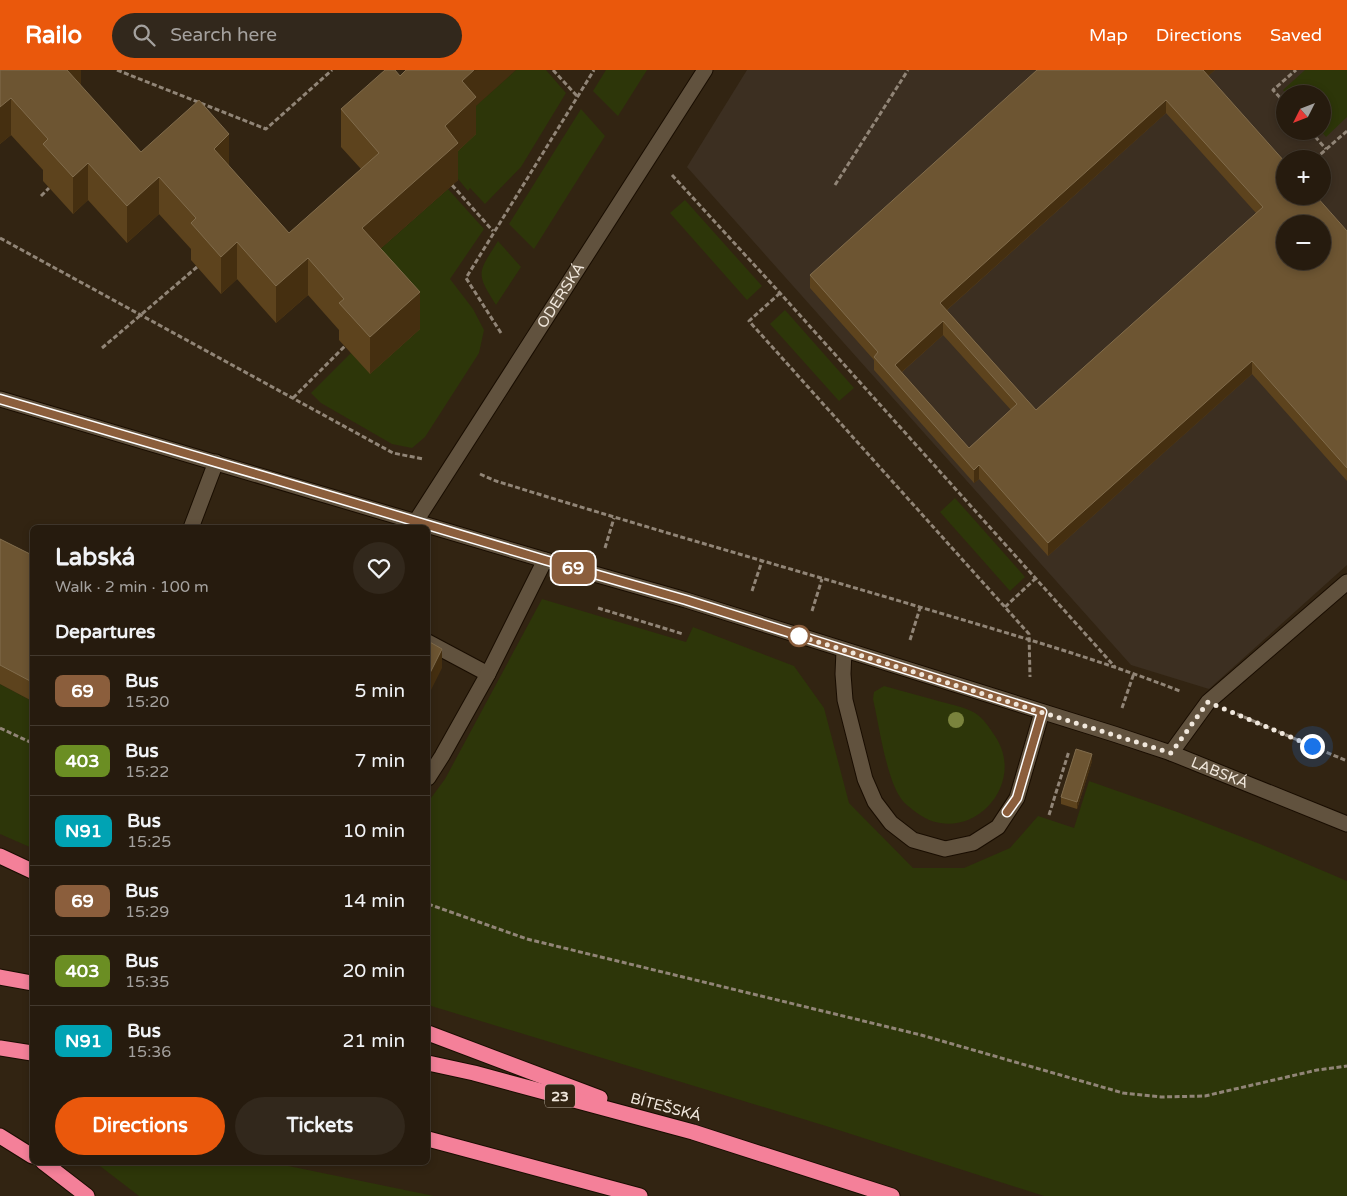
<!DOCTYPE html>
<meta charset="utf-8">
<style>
:root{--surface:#261b0e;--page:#32281c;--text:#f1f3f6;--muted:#a4a19e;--line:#42392e;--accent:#ea580c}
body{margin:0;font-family:"Varela Round",sans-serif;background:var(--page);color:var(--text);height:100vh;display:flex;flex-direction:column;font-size:19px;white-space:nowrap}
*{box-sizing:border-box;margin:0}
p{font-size:16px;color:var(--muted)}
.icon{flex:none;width:28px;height:28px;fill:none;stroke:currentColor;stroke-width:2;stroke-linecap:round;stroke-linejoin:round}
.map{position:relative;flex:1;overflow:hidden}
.details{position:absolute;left:30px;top:455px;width:400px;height:640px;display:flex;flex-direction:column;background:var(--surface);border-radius:8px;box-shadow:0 2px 8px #0003,0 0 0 1px var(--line)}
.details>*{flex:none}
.badge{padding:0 10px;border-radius:8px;font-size:18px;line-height:32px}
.needle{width:32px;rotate:228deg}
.tools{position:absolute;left:1276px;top:15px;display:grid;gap:10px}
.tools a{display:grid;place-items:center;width:55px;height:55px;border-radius:50%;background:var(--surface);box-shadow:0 2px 8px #0003,0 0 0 1px var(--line);font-size:25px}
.you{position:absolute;width:25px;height:25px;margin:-12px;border:4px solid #fff;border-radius:50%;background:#1a73e8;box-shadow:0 0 0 8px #1a73e833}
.map>.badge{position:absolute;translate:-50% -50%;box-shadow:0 0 0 2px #fff}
h2{padding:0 25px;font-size:19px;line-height:45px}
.round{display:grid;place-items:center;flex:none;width:52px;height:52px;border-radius:26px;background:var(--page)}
.summary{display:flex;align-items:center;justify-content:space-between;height:85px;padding:0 25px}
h1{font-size:24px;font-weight:800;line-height:38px}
.action{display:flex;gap:10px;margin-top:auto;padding:10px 25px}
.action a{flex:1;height:58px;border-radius:30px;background:var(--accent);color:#fff;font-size:20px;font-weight:800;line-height:58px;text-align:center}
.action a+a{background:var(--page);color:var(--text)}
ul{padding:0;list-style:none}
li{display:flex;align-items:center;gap:15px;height:70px;padding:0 25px;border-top:1px solid var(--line)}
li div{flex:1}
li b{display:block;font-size:19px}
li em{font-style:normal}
li .badge{min-width:55px;font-weight:700;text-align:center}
header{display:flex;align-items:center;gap:30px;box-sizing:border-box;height:70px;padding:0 25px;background:var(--accent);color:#fff}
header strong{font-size:24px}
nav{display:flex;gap:28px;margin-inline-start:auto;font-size:18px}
.search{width:350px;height:45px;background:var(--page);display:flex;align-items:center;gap:12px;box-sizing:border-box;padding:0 18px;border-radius:28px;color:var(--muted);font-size:19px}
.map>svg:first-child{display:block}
.education{fill:#3c2f21;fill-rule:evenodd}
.green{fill:#2d3609}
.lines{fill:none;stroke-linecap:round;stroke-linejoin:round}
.lane-casing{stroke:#190d00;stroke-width:17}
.street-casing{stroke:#190d00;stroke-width:17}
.highway-casing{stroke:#190d00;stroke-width:17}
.path{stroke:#918577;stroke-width:3;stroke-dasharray:5 2.5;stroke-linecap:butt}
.lane{stroke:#61523e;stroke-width:15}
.street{stroke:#61523e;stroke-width:15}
.highway{stroke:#f48099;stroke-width:15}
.tree{fill:#7a833d}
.wall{fill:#5d431d;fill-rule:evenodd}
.shaded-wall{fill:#452f10}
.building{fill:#6d5532;stroke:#816c4c;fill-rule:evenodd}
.line-casing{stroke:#fff;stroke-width:11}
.line{stroke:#8b5e3c;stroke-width:8}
.walk{stroke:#f0e7dc;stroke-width:5;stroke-dasharray:0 9}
.stop-dot{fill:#fff;stroke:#8b5e3c;stroke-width:2.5}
.labels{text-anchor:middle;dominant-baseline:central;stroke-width:4;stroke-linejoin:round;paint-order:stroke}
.shield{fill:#322412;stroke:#b7ac9f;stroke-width:1}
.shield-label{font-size:14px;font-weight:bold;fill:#f0e7dc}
.street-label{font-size:15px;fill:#f0e7dc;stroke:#322412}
</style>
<header>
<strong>Railo</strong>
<div class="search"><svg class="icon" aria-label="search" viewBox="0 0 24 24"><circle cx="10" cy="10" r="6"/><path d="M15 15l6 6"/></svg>Search here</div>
<nav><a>Map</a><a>Directions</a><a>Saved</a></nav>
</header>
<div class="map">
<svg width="1347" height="1126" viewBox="0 0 1347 1126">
<rect width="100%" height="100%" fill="#322412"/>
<path class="education" d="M747,0H1347V495L1209,619L1131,595L687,97ZM1285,24H1322V61H1285ZM1285,89H1322V126H1285ZM1285,154H1322V191H1285Z"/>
<g class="green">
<polygon points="516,0 546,0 566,23 521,97 485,134 470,118 468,121 445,93 462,48"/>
<polygon points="606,0 647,0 618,46 593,21"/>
<polygon points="1305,0 1347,0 1347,47 1326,67 1321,61 1322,61 1322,24 1286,24 1283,20"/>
<polygon points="581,39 605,66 534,179 509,154"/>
<polygon points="448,119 484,159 450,209 473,239 484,260 479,283 425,367 412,378 392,374 321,333 311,323 351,283 377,182"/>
<polygon points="685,130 762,216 747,230 670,143"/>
<path d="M498,171L521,197L496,235C475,202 478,203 498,171Z"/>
<polygon points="785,240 854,318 839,331 770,254"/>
<polygon points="955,428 1025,507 1010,521 940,442"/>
<polygon points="542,529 686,572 693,557 794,596 824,638 849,733 913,798 964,798 1010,778 1038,746 1074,758 1089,711 1180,743 1260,774 1347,811 1347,1126 1044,1126 826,1056 428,935 428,732 445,709"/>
<polygon points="0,614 32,631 32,778 0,764"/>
<path d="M884,616C903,621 923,627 942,632C953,635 965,637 975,643C983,648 989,657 995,666C1029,717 966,779 917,743C911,738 904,734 900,727C886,706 879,655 873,629L874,622Z"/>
<polygon points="96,1093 274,1093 434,1126 139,1126"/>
</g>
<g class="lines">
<g class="lane-casing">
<g id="lane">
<polyline points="191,458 216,392"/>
<polyline points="428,572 488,604"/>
<polyline points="844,580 843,604 845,630 865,709 875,732 891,753 913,770 945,779 973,773 998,757 1017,728 1042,642"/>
<polyline points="1171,683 1208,632 1347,512"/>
<polyline points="428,708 442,686 488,604 545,490"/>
</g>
</g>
<g class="street-casing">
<g id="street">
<path id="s1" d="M0,329L545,490L686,530L1114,664L1171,683L1347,754"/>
<path id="s2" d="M416,451L705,0"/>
</g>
</g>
<g class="highway-casing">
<g id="highway">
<polyline points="0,786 32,801"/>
<polyline points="0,907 32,913"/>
<polyline points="428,963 600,1028"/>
<polyline points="0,978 32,983"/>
<polyline points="428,993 474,1003 693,1062 892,1126"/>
<polyline points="0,1066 32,1086"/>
<polyline points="428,1069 640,1126"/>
<polyline points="43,1092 87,1126"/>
</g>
</g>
<g class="path">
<polyline points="117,0 266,59 332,0"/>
<polyline points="553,0 577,26"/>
<polyline points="1285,33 1273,20 1296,0"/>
<polyline points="1310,61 1326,79"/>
<polyline points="1315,89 1347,61"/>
<polyline points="672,105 780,223 1115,597"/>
<polyline points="452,115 493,161"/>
<polyline points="835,115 908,0"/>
<polyline points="41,126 49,118"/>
<polyline points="0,168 393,383 423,389"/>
<polyline points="780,223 749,251 1029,564 1030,607"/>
<polyline points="501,263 466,208 594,0"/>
<polyline points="102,278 197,197"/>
<polyline points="293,328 345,276"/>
<path d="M480,404L496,411C631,453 767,492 903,532C996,560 1090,586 1180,621"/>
<polyline points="605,478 614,448"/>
<polyline points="752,521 762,491"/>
<polyline points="1005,537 1036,508"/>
<polyline points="598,538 683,564"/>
<polyline points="812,541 822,509"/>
<polyline points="910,570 920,538"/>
<polyline points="1122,638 1134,603"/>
<polyline points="1237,644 1347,691"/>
<polyline points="0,658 32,673"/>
<polyline points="1049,745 1069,681"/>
<polyline points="428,834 527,869 921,965 1123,1023 1161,1027 1205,1026 1317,1000 1347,996"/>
</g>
<use href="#lane" class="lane"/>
<use href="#street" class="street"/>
<use href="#highway" class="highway"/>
</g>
<circle class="tree" cx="956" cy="650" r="8"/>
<g class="wall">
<polygon points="0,0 81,0 81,16 141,82 229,96 289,163 361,99 341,77 341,39 400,6 476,36 476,64 458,81 458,110 380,179 420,259 370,304 339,270 339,260 308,225 276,253 237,209 221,224 191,190 191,179 159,144 127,173 88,130 73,144 43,111 43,100 11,65 0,74"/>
<path d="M1037,0H1215L1208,6L1347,161V411L1252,304L1048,486L979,409L974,413L874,300V290L810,218V205ZM1166,43L1256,143L1036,340L947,240ZM943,265L1011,340L969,378L902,302Z"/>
<polygon points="0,469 32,485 32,631 0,614"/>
<polygon points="1092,691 1077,739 1061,734 1061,727"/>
</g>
<g class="shaded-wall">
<polygon points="65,0 81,0 81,21"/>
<polygon points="474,0 516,0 476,36 476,64 458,81 458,110 362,195 362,158 462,11"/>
<polygon points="1202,0 1215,0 1202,11"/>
<polygon points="11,28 11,65 0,74 0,37"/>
<polygon points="1166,30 1166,43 940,246 940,233"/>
<polygon points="229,64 229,101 214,79"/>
<polygon points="88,93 88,130 73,144 73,107"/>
<polygon points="159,107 159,144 127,173 127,136"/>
<polygon points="237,172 237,209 221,224 221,187"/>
<polygon points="308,188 308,225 276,253 276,216"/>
<polygon points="420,222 420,259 370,304 370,267"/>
<polygon points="943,251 943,265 895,308 895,295"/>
<polygon points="1252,291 1252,304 1048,486 1048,473"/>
<polygon points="979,395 979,409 974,413 974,400"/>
<polygon points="442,579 442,598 428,626 428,607"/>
<polygon points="1092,684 1092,691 1077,739 1077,732"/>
</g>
<g class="building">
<polygon points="0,0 67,0 141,82 199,30 229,64 214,79 289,163 379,83 341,39 385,0 395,0 400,6 406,0 474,0 462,11 476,27 445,56 458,73 362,158 420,222 370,267 339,233 344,229 308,188 276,216 237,172 221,187 191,153 196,148 159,107 127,136 88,93 73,107 43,74 48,69 11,28 0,37"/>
<path d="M1037,0H1203L1285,92V126H1316L1347,161V398L1252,291L1048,473L979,395L974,400L874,287L878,282L810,205ZM1166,30L1263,137L1036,340L940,233ZM1285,154H1322V191H1285ZM943,251L1017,334L969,378L895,295Z"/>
<polygon points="0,469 32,485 32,612 0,595"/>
<polygon points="428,571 442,579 428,607"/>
<polygon points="1076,679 1092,684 1077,732 1061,727"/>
</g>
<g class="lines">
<g class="line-casing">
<polyline id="line" points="0,329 270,408 545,490 686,530 1042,642 1017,728 1007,742"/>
</g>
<use href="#line" class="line"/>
<polyline class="walk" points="799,566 796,565 1171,683 1208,632 1312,676"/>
</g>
<circle class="stop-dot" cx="799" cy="566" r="10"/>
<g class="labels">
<rect class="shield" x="545" y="1014.5" width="30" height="23" rx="4"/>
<g class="shield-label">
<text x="560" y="1026">23</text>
</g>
<g class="street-label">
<text stroke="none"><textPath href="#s2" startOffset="268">ODERSKÁ</textPath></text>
<text stroke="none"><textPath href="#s1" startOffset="1276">LABSKÁ</textPath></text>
<text transform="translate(666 1037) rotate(15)">BÍTEŠSKÁ</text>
</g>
</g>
</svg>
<div class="tools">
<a><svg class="needle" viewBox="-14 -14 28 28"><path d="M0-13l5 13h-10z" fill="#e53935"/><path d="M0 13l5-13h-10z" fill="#a4a19e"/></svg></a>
<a>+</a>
<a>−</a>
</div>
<div class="you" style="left:1312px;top:676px"></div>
<b class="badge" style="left:573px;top:498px;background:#8b5e3c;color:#fff">69</b>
<section class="details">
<div class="summary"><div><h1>Labská</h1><p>Walk · 2 min · 100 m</p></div><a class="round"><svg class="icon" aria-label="heart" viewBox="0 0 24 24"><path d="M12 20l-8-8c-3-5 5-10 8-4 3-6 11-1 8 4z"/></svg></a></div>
<h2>Departures</h2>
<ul>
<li><span class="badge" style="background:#8b5e3c;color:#fff">69</span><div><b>Bus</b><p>15:20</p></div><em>5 min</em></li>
<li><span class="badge" style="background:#6b8e23;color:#fff">403</span><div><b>Bus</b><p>15:22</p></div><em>7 min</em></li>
<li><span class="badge" style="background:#00a3b4;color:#fff">N91</span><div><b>Bus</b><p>15:25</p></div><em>10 min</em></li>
<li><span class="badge" style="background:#8b5e3c;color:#fff">69</span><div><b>Bus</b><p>15:29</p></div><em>14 min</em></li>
<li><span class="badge" style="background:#6b8e23;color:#fff">403</span><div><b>Bus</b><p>15:35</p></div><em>20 min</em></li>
<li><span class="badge" style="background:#00a3b4;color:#fff">N91</span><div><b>Bus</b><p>15:36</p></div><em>21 min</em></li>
</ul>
<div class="action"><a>Directions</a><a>Tickets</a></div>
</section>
</div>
